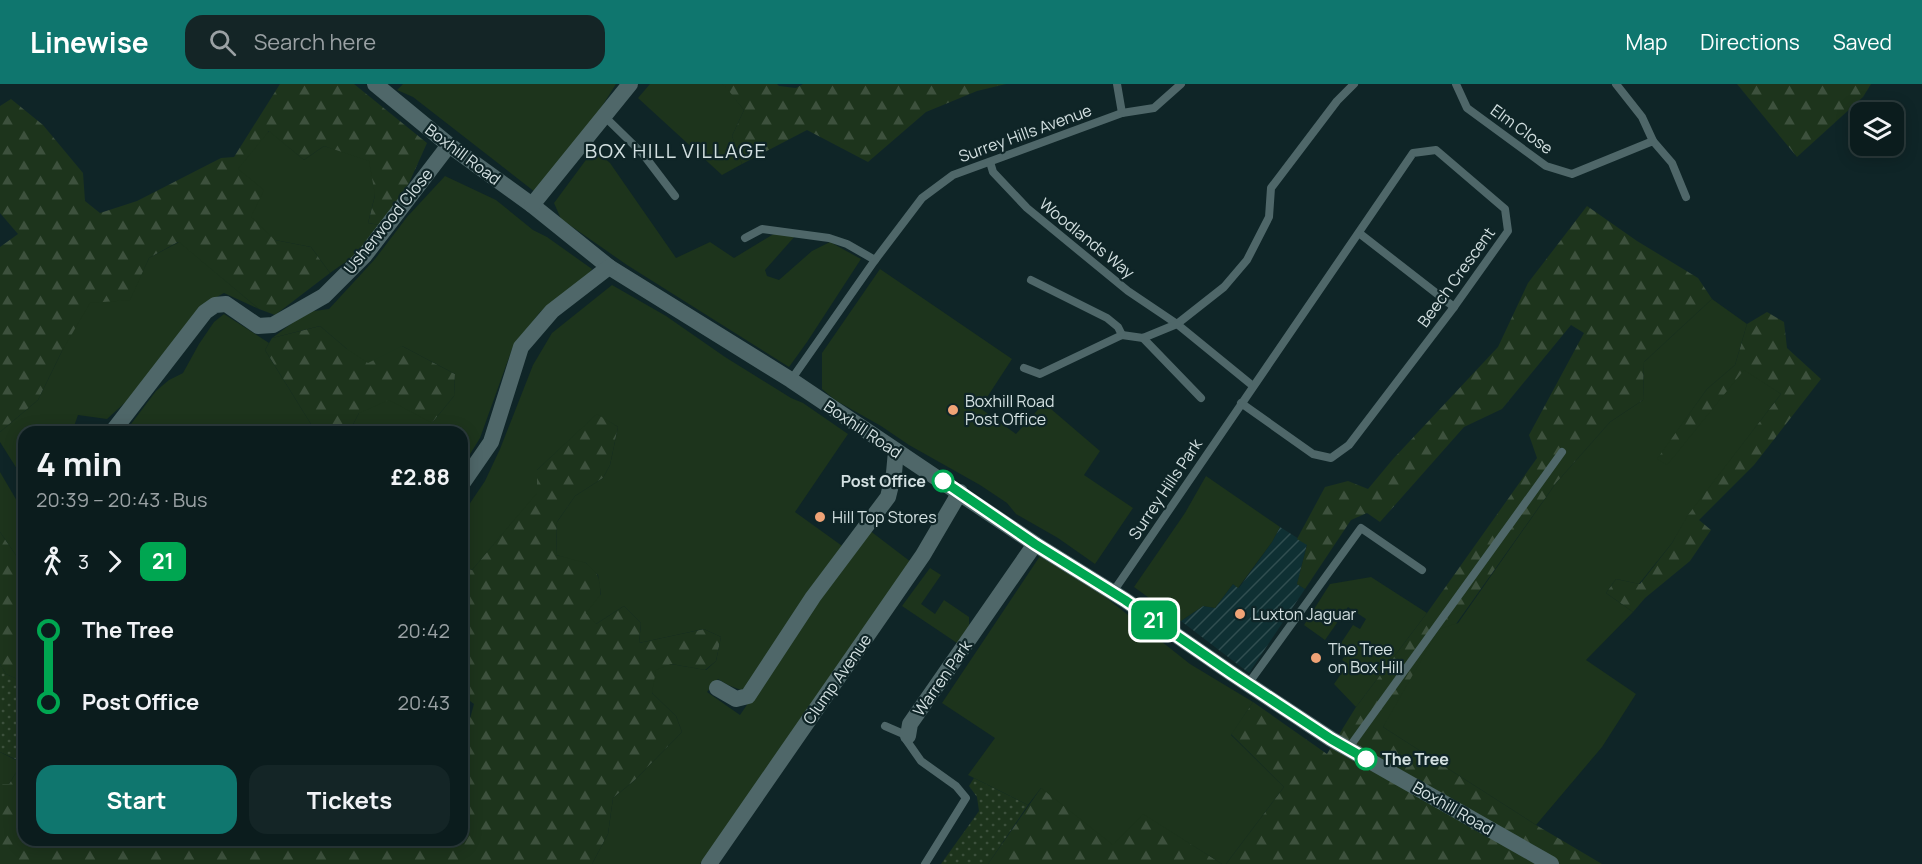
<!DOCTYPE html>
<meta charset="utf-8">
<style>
:root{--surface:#0b1c1d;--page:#142526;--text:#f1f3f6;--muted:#9aa1a4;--line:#2b3a3b;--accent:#0f766e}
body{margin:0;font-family:Manrope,sans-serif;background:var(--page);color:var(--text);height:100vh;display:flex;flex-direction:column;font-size:22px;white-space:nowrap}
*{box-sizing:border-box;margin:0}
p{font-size:20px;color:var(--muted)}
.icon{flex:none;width:33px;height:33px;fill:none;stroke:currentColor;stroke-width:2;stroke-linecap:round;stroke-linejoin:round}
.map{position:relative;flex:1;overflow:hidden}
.panel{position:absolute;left:18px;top:342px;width:450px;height:420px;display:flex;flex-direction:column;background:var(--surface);border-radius:18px;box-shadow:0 3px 15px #0003,0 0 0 2px var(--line)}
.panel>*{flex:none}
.badge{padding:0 12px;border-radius:9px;font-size:21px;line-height:39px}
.buttons{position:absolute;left:1850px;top:18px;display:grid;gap:12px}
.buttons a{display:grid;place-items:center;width:54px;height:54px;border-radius:12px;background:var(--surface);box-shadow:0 3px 15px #0003,0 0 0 2px var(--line);font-size:30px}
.map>.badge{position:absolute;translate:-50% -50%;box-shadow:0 0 0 3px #fff}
.legs{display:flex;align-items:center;gap:9px;height:66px;padding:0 18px;font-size:20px}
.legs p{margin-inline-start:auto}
.headline{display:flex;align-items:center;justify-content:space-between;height:102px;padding:0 18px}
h1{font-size:33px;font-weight:700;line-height:45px}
.cta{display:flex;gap:12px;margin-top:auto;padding:12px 18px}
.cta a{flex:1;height:69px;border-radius:18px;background:var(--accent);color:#fff;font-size:24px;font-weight:700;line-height:69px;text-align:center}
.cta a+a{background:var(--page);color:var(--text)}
ul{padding:0 18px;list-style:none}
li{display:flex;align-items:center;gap:21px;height:72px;font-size:22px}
li i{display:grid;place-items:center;width:9px;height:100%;margin:0 8px;background:currentColor}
li i::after{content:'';width:15px;height:15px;margin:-8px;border:4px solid;border-radius:50%;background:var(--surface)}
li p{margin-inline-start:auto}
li:first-child i{background:linear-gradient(#0000 50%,currentColor 0)}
li:last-child i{background:linear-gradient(currentColor 50%,#0000 0)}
header{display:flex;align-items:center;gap:36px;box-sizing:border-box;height:84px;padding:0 30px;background:var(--accent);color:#fff}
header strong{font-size:28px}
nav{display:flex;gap:33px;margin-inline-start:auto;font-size:21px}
.search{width:420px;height:54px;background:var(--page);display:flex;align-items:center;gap:15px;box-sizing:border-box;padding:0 21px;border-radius:18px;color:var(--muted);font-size:22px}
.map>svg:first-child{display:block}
.industrial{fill:url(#industrial-furrows)}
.grass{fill:url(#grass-dots)}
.forest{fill:url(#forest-firs)}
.garden{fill:#1d341c}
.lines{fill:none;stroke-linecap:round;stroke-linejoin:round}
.service{stroke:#4f6769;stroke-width:8}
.minor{stroke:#4f6769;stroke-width:16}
.line-1-casing{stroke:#fff;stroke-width:14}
.line-1{stroke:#00a651;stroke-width:9}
.poi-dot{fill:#efa376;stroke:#0f2527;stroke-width:2}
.stop-1-dot{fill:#fff;stroke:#00a651;stroke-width:3}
.labels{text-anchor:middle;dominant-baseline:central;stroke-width:4.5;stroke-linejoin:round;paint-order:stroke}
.street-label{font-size:16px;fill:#d3e0e1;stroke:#0f2527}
.poi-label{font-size:16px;fill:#d3e0e1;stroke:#0f2527;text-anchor:start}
.stop-label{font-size:16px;font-weight:bold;fill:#d3e0e1;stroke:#0f2527;text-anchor:end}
.quarter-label{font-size:20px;letter-spacing:1.5px;fill:#d3e0e1;stroke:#0f2527}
</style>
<header>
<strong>Linewise</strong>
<div class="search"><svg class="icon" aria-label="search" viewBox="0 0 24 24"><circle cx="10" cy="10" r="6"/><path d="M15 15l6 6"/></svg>Search here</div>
<nav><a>Map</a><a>Directions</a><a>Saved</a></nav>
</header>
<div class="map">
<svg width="1922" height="780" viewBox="0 0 1922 780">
<defs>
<pattern id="industrial-furrows" width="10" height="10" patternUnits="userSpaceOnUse" patternTransform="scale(1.5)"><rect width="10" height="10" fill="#0f3033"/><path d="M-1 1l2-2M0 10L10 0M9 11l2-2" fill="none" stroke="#314e50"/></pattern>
<pattern id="grass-dots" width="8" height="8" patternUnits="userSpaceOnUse" patternTransform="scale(1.5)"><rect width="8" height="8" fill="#1d341c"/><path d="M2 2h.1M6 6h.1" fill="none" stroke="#3d513d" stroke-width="1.8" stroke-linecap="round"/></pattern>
<pattern id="forest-firs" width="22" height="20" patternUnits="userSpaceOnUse" patternTransform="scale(1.5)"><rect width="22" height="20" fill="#1d341c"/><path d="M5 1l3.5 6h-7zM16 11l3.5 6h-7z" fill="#3d513d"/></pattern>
</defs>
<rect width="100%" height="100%" fill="#0f2527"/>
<polygon class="industrial" points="1280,443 1307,460 1297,500 1305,505 1249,589 1181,537 1203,522 1215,524 1233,500 1239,504 1272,458"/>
<g class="grass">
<polygon points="0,580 6,590 24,598 24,679 0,668"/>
<polygon points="974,694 1028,721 988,780 941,780 979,727 977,713 969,702"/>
</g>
<g class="forest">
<polygon points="280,0 354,0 427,59 409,99 380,141 368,139 375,111 342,69 324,62 304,76 268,47 264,106 275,156 311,163 330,189 275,231 259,225 178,158 149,174 131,216 62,267 38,316 0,348 0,163 18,150 0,129 0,22 11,15 43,41 83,89 85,117 100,129 137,117 221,74 234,73"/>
<polygon points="722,0 777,0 779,2 796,4 803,0 1006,0 977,7 926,28 868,78 807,46 742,80 732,52 744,26"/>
<polygon points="1737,0 1871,0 1863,13 1797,73"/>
<polygon points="1587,122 1637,157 1698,194 1712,215 1644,278 1643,316 1610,338 1556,399 1383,643 1536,741 1602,780 1226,780 1284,703 1231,650 1253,618 1327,670 1356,623 1427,529 1537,374 1529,351 1584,249 1571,241 1502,325 1464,343 1380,438 1367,429 1351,436 1305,505 1297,500 1307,461 1297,455 1325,403 1348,397 1368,405 1393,375 1498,263 1528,199"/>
<polygon points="1767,228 1784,238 1787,264 1821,295 1754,381 1699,436 1711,446 1690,477 1645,514 1633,528 1606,509 1616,495 1640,500 1672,459 1687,431 1781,310 1744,287 1667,382 1656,375 1707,305 1735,281 1747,240"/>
<polygon points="320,242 347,265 402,262 455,290 454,312 432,339 359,329 349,348 312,348 314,345 265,266 272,254"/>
<path d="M597,329L618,343L610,381L603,394L575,412L557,438L556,471C565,473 576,474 584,478C608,489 600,520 596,540L624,522L641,539L639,559L704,545L721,553L716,577L705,586L671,580L652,609L676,632L682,648L635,696L613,714L608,750L592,780H0V700H9L22,679H24V756H462V649L468,642L474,620L462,611V482L472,486L536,409L537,386Z"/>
<polygon points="0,448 24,483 24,598 6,590 0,580"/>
<polygon points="1041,704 1143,729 1222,780 988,780"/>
</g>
<g class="garden">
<polygon points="403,0 616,0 599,27 535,108 413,13 397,6"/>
<polygon points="650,0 722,0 725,2 744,26 732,52 742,80 722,91 638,14"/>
<polygon points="269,47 304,76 324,62 369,77 375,111 368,139 380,141 357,170 330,189 311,163 275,156 251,133 264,106 238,85"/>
<polygon points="594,65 610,79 676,174 710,158 734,174 777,148 796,151 765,186 767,192 779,196 812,167 830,158 861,175 807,258 789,283 627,181 561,135 554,119"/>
<polygon points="445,92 496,116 533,146 547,153 592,185 584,196 540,228 512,265 480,354 462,383 462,348 349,348 359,329 389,316 432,339 454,312 455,290 402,262 368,279 347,265 320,242 272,254 307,228 329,225 375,175 407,133"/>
<polygon points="179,158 259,225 224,209 201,222 129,315 107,335 78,331 72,348 24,348 24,396 0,358 0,348 38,316 62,267 90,219 130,216 149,174"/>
<polygon points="880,185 1012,275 980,324 1016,350 1044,319 1100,367 1084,391 1133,424 1095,480 1058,454 1016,430 1007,419 980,401 909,361 881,342 835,316 822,305 822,269"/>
<polygon points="612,201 666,232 725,273 791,314 803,319 848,350 795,428 845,464 748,602 741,606 728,601 718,595 707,608 740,631 815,521 869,446 911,478 800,641 700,780 592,780 608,750 613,714 635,696 682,648 676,632 652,609 656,586 671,580 706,586 716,577 721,553 704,545 639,559 641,539 624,522 596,540 586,529 601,510 598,491 586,479 556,471 557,438 575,412 603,394 610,381 618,343 597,330 537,386 537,409 472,486 462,482 462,431 485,397 500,365 533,281 552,249"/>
<polygon points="1712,215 1747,240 1735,281 1707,305 1657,375 1667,381 1744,286 1781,310 1688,431 1672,459 1639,500 1616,495 1606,509 1633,528 1586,576 1636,610 1602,663 1536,741 1383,643 1439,545 1458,539 1556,399 1610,338 1643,316 1644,278"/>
<polygon points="224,230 269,259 265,266 314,345 312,348 125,348 156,307 169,296 183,289 199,260 214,238"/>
<polygon points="0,388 24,429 24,483 0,448"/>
<polygon points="1206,392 1280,443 1272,458 1238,504 1233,500 1215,524 1203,522 1181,537 1134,503 1185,429"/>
<polygon points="1040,472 1094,504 1190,580 1253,618 1231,651 1284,703 1226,780 1222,780 1143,730 1113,761 1041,704 1028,721 968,691 995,654 942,619"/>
<polygon points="930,484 941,491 921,520 935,530 944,516 969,533 969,542 957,559 902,522"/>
<polygon points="1371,493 1427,529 1356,623 1334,600 1348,580 1342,576 1349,565 1341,559 1353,541 1360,545 1366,535 1348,523 1325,556 1304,541 1330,500"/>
<polygon points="0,668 22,679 9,700 0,700"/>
</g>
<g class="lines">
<g class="service">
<polyline points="1117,0 1122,29"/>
<polyline points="1456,0 1467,24 1546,82 1572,90 1653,57 1672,79 1686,113"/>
<polyline points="1616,0 1642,33 1653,57"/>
<polyline points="604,32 643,70 675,112"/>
<polyline points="990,78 993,88 1027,124 1128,207 1177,240 1253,302"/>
<polyline points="1359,149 1454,223"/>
<polyline points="745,154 762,145 829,154 847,160 875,176"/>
<polyline points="1031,196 1107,234 1118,243 1122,251"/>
<polyline points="1143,254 1201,314"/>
<polyline points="1024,284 1040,290 1122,251 1143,254 1177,240 1224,203 1247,176 1269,133 1271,104 1337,17 1354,0"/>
<polyline points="791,296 875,176 922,114 953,91 1122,29 1154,24 1181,0"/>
<polyline points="1113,508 1413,69 1436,66 1505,125 1508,147 1454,223 1349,361 1331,374 1313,370 1241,319"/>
<polyline points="1248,600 1361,444 1422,486"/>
<polyline points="885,642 908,652 907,657 921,677 956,702 966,714 925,780"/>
<polyline points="1348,665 1562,368"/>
</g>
<g class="minor">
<polyline points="375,0 449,61 532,121 609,183 791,296 1035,460 1125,516 1231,589 1331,655 1551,780"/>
<polyline points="532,121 630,0"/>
<polyline points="113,347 205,228 215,221 226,220 258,242 273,241 324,212 365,171 449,61"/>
<polyline points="462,400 491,358 521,263 552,227 609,183"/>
<polyline points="717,604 736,615 748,612 813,513 888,413 894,389 896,367"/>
<polyline points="908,652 910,640 1035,460"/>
<polyline points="709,780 923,471 960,408"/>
</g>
</g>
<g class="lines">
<g class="line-1-casing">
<polyline id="line-1" points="943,397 1035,460 1125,516 1231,589 1331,655 1366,675"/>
</g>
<use href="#line-1" class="line-1"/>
</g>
<g class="poi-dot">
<circle cx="953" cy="326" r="6"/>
<circle cx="820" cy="433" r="6"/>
<circle cx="1240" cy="530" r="6"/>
<circle cx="1316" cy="574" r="6"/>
</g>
<g class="stop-1-dot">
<circle cx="943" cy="397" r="10"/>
<circle cx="1366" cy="675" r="10"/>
</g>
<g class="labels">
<g class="street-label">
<text transform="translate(1522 45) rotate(36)">Elm Close</text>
<text transform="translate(1025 49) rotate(-20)">Surrey Hills Avenue</text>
<text transform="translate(463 70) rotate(37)">Boxhill Road</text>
<text transform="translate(388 137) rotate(-51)">Usherwood Close</text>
<text transform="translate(1087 154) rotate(39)">Woodlands Way</text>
<text transform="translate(1456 193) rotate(-54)">Beech Crescent</text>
<text transform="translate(863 345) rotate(34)">Boxhill Road</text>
<text transform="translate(1165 405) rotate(-56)">Surrey Hills Park</text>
<text transform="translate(942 594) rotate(-55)">Warren Park</text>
<text transform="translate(837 595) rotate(-55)">Clump Avenue</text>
<text transform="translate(1453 724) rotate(30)">Boxhill Road</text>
</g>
<g class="poi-label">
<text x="965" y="317">Boxhill Road<tspan x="965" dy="18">Post Office</tspan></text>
<text x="832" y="433">Hill Top Stores</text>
<text x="1252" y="530">Luxton Jaguar</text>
<text x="1328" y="565">The Tree<tspan x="1328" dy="18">on Box Hill</tspan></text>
</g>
<g class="stop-label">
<text x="926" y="397">Post Office</text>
<text x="1382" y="675" text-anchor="start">The Tree</text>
</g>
<g class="quarter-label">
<text x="676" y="66">BOX HILL VILLAGE</text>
</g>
</g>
</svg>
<div class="buttons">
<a><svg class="icon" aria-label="layers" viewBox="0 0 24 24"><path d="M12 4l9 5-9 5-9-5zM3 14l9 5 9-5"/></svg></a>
</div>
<b class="badge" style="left:1154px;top:536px;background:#00a651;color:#fff">21</b>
<section class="panel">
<div class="headline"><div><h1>4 min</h1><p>20:39 – 20:43 · Bus</p></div><b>£2.88</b></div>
<div class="legs"><svg class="icon" aria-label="walk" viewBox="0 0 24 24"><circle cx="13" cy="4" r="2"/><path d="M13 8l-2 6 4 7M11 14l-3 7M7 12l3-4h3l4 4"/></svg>3<svg class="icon" aria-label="forward" viewBox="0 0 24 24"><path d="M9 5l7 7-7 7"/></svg><b class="badge" style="background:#00a651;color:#fff">21</b></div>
<ul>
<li><i style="color:#00a651"></i><b>The Tree</b><p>20:42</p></li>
<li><i style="color:#00a651"></i><b>Post Office</b><p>20:43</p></li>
</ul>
<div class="cta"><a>Start</a><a>Tickets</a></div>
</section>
</div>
